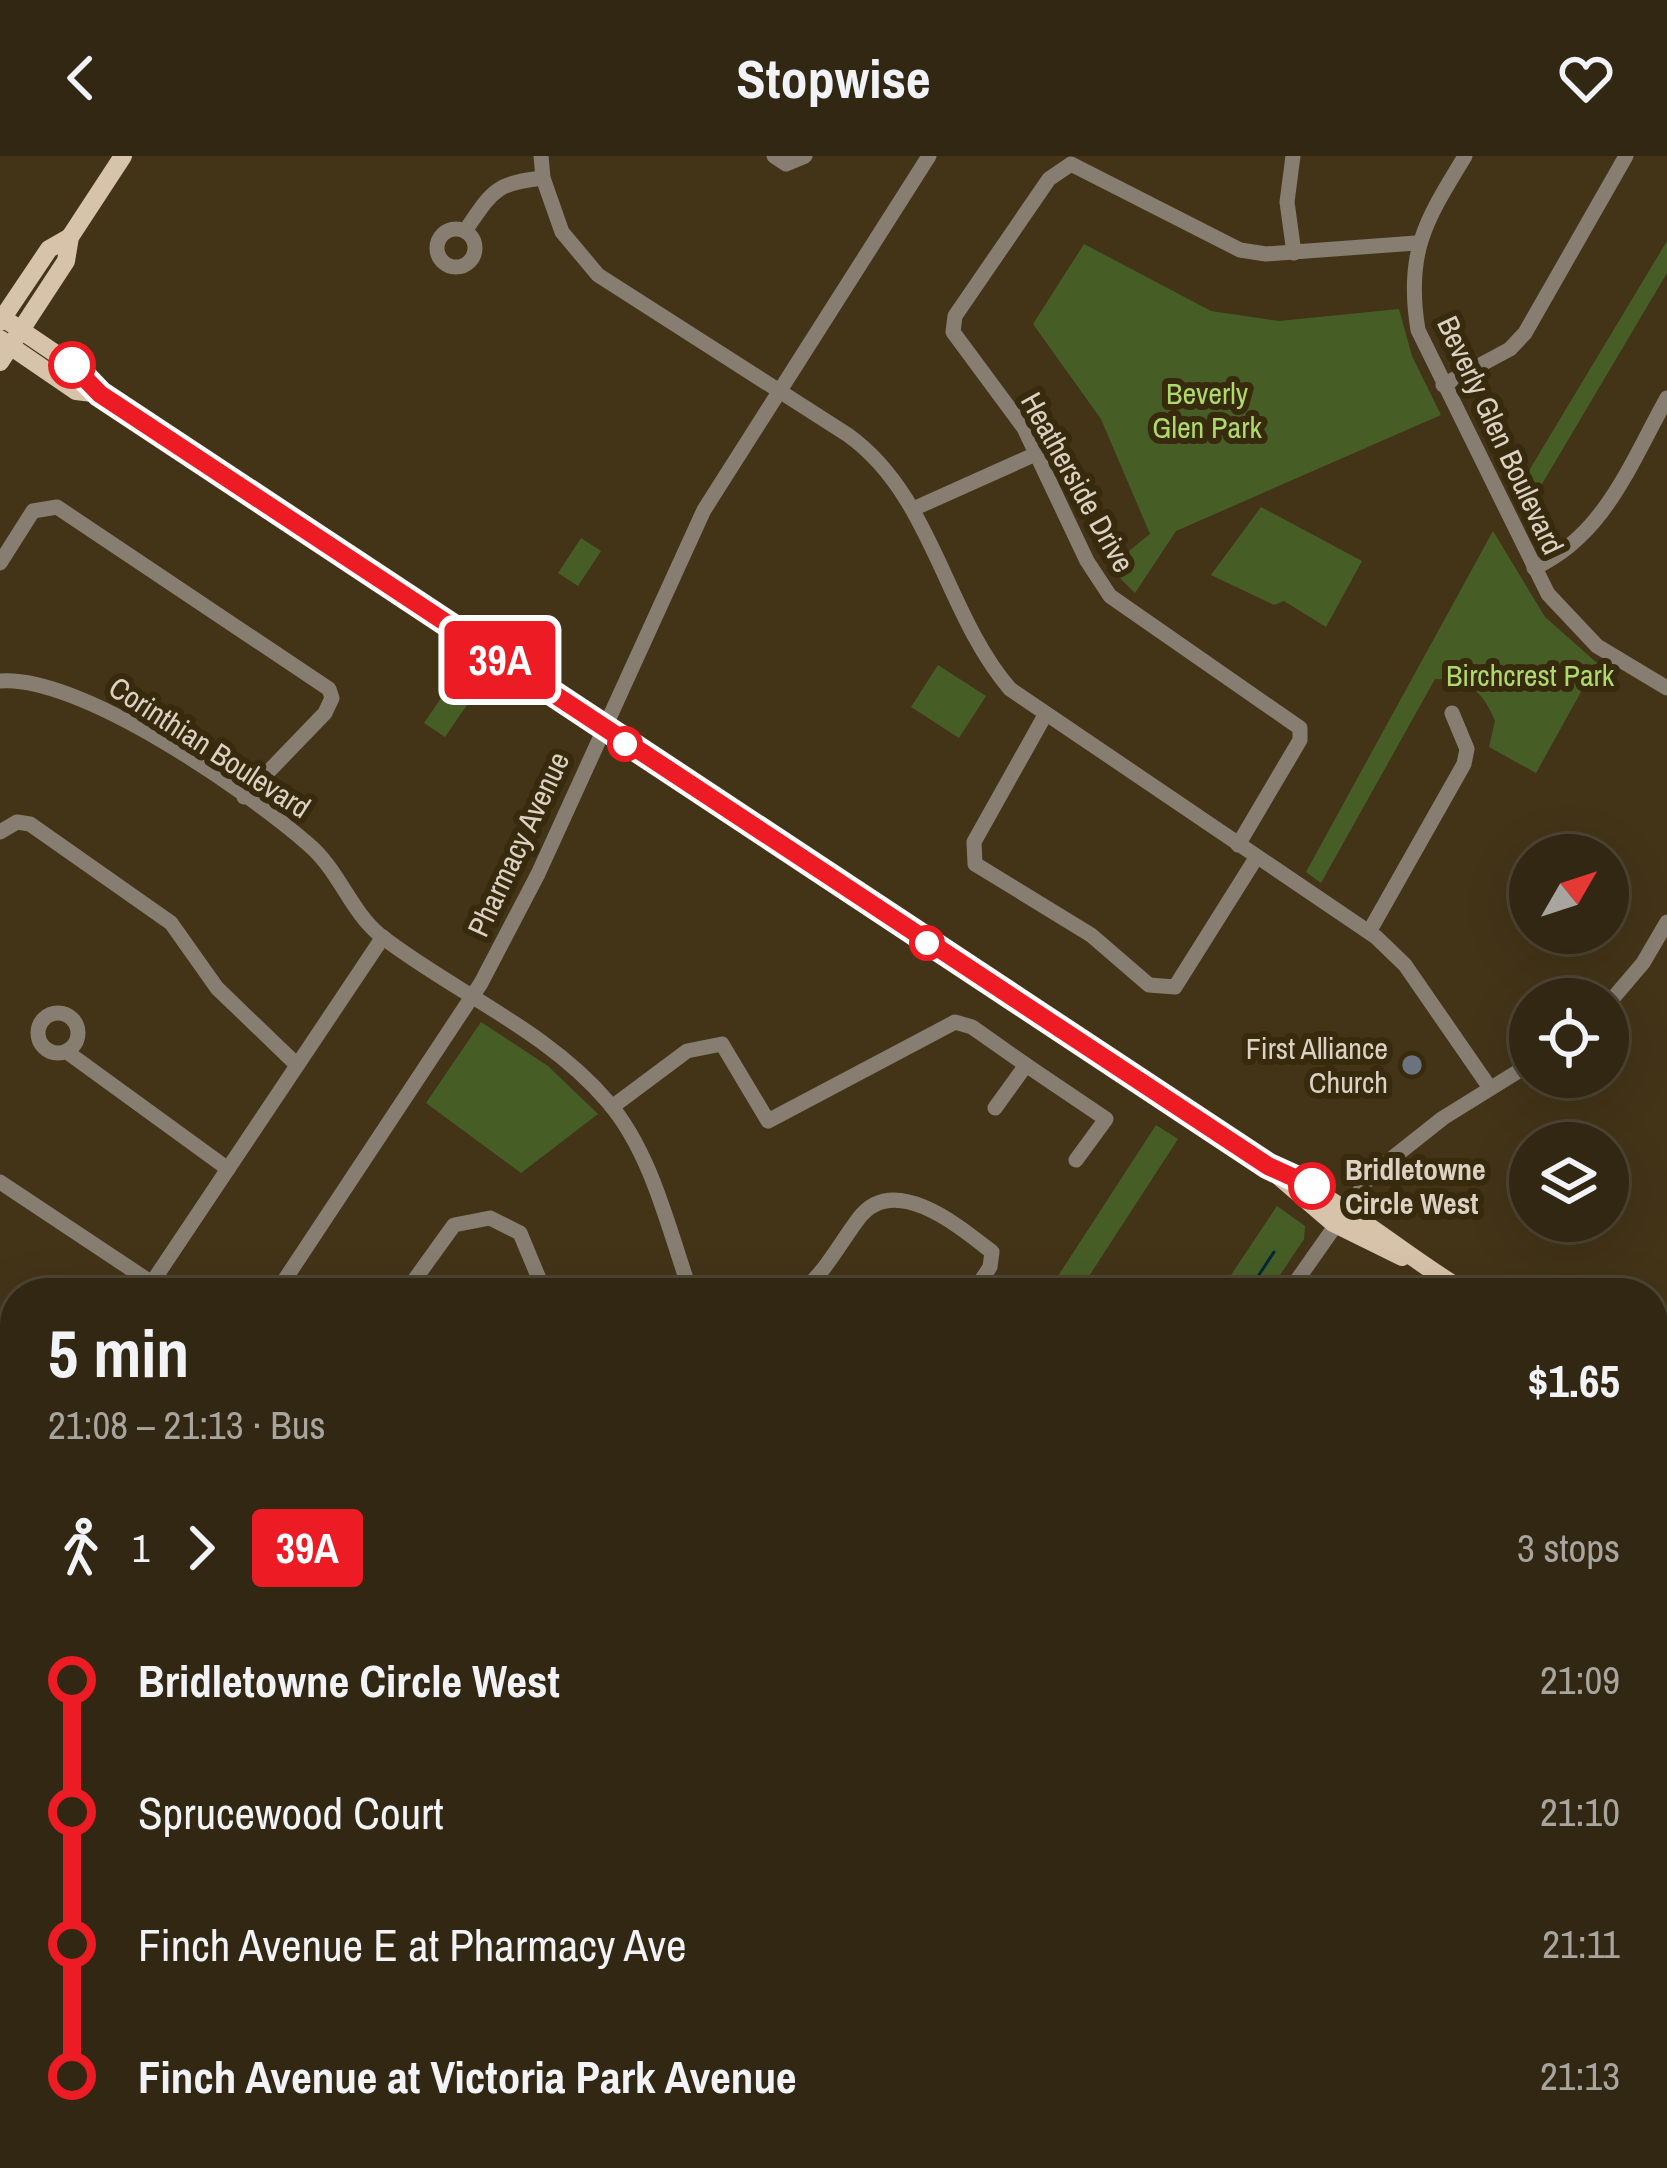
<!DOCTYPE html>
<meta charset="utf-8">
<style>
:root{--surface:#322712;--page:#3a2f1b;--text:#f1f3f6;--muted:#a8a59f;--line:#4d4432}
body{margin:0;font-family:"Archivo Narrow",sans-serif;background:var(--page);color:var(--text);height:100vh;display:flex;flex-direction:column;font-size:45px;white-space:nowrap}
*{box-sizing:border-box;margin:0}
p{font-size:39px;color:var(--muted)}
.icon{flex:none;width:66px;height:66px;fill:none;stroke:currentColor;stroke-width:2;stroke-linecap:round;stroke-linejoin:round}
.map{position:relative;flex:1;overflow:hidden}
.side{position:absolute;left:0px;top:1122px;width:1668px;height:891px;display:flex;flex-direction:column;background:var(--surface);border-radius:48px 48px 0 0;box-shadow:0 12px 48px #0002,0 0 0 3px var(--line)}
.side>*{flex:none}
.badge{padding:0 24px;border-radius:9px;font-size:42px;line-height:78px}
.needle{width:78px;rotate:51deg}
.controls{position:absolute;left:1509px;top:678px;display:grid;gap:24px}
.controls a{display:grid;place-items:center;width:120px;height:120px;border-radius:50%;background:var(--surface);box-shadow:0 12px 48px #0002,0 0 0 3px var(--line);font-size:60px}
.map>.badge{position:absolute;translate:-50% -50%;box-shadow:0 0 0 6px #fff}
.legs{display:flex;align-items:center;gap:18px;height:132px;padding:0 48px;font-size:39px}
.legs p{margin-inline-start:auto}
.headline{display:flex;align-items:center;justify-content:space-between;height:204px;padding:0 48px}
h1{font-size:66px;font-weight:700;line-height:90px}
ul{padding:0 48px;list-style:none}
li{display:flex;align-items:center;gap:42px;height:132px;font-size:45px}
li i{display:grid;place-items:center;width:18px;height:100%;margin:0 15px;background:currentColor}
li i::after{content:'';width:30px;height:30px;margin:-15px;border:9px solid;border-radius:50%;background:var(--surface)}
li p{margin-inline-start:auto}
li:first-child i{background:linear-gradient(#0000 50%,currentColor 0)}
li:last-child i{background:linear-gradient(currentColor 50%,#0000 0)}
header{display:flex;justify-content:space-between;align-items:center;height:156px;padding:0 48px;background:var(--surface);font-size:54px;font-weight:700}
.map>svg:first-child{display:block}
.green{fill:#475d26}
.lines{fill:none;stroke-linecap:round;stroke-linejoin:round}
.stream{stroke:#032a37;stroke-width:3}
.minor{stroke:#877d71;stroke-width:15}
.major{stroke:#d7c2aa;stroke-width:18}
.line-1-casing{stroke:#fff;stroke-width:27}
.line-1{stroke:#ed1c24;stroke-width:18}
.stop-1-dot{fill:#fff;stroke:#ed1c24;stroke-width:6}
.worship-dot{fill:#6b7280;stroke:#382a0d;stroke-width:4.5}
.labels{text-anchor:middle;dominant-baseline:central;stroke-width:12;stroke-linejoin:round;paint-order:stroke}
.park-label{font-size:30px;fill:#adda6a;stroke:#382a0d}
.street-label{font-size:30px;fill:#dcd2c3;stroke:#382a0d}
.poi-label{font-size:30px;fill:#dcd2c3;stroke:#382a0d;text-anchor:end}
.stop-label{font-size:30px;font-weight:bold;fill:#dcd2c3;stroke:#382a0d;text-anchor:start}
</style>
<header><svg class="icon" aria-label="back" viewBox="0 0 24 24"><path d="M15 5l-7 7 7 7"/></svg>Stopwise<svg class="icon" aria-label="heart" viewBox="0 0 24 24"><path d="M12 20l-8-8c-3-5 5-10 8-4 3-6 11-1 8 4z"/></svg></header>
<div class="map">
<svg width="1667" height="2012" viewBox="0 0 1667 2012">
<rect width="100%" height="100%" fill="#433418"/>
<g class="green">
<polygon points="1667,85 1667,117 1526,355 1515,338"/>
<polygon points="1084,88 1211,155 1279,165 1399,153 1412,200 1441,259 1176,375 1135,437 1109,411 1150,378 1101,263 1033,168"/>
<polygon points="1261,351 1362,405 1326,471 1284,445 1274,449 1211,419"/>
<path d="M1493,375L1545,461L1597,507L1536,617L1489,591L1495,565C1482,533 1468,524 1435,523L1321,727L1306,716Z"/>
<polygon points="581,382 601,395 578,430 558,417"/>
<polygon points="938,509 986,540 959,582 911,551"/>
<polygon points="448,532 469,546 445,581 424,567"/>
<polygon points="481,866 548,910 598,958 521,1017 426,947"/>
<polygon points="1156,969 1178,983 1078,1137 1047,1137"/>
<polygon points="1277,1050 1305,1070 1304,1083 1268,1137 1219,1137"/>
<polygon points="1653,1286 1667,1295 1667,1373 1653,1394"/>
<polygon points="0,1409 15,1418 15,1495 0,1518"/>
</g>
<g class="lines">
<g class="stream">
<polyline points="1247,1137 1274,1096"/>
<polyline points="1017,1998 1019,2012"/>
</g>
<g class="minor">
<path d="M541,0L543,22L562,76L598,119L848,279C933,340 944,456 1010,533L1376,781L1405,809L1490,932"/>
<polyline points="774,0 786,8 805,0"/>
<polyline points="1293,0 1287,46 1294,97"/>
<path d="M1465,0C1426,64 1405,96 1418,174L1548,438L1597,490L1667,532"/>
<circle cx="456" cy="92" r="19"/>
<path d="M465,75C492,36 494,27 543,22"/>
<polyline points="1443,229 1510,193 1525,177 1626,0"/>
<polyline points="913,353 1038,297"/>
<polyline points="0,407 33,355 57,351 329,533 332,542 325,557 244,641"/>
<path d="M1534,412C1605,379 1630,308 1667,242"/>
<path d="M0,525C80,519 246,634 308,688C339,714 350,755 381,780C455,837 547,874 608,946C652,997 669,1075 691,1137"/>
<polyline points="1044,561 974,686 975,708 1091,779 1149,829 1175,831 1256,702"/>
<polyline points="0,676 17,666 30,668 171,767 217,832 297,909"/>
<polyline points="1238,689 1300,584 1300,572 1110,440 1087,405 1024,272 953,176 955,160 1049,23 1071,8 1240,94 1266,98 1416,87"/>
<polyline points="1369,776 1464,608 1467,593 1452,557"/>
<polyline points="1608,848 1643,807 1667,766"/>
<circle cx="58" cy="877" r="20"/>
<polyline points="67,896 228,1013"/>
<polyline points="1026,909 1106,963 1076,1004"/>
<polyline points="612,951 687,895 722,888 768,965 955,866 972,871 1026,909 995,952"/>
<polyline points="0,1026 152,1127"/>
<polyline points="1129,1131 1129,1137"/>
<polyline points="145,1137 383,781"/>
<polyline points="276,1137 481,827 538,718 704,354 929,0"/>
<polyline points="405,1137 454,1069 490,1062 520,1077 545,1137"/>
<path d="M800,1137C825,1117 840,1087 859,1062C894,1016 959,1070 992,1096L990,1111L973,1137"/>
<polyline points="1288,1137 1371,1019 1443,962 1530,908"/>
<polyline points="0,1207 15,1227"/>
<polyline points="0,1552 15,1530"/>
<polyline points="0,1751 15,1751"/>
<polyline points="0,1889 15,1898"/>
<polyline points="1653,1992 1667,1984"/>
<polyline points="145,1998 155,2012"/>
<polyline points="451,1998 463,2012"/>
<polyline points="1274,1998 1294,2012"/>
<polyline points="230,2012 241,1998"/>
<polyline points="394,2012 407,1998"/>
<polyline points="581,2012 590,1998"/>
<polyline points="756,2012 763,1998"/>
<polyline points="912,2012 913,1998"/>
<polyline points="1613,2012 1641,1998"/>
</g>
<g class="major">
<path d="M0,160L90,221L101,238L1268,1010C1341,1043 1399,1096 1467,1137"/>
<polyline points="0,166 49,93 70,81"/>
<polyline points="0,183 76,235 101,238"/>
<polyline points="0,206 66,105 70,81 123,0"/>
<polyline points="1276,1018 1333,1067 1402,1101"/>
<polyline points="1653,1249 1667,1258"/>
<polyline points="1653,1437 1667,1417"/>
<polyline points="1259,2012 1269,1998"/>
</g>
</g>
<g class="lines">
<g class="line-1-casing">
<polyline id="line-1" points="72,209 100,238 1268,1010 1312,1030"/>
</g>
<use href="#line-1" class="line-1"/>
</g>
<g class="stop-1-dot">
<circle cx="72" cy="209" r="21"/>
<circle cx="625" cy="588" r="15"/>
<circle cx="927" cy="787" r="15"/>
<circle cx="1312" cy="1030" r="21"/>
</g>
<circle class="worship-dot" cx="1412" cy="909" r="12"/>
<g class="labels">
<g class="park-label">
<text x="1207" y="237">Beverly<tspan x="1207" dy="34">Glen Park</tspan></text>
<text x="1530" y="519">Birchcrest Park</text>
</g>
<g class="street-label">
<text transform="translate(1501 279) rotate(65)">Beverly Glen Boulevard</text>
<text transform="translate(1078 326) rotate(61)">Heatherside Drive</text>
<text transform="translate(210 591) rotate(33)">Corinthian Boulevard</text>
<text transform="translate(518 688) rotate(-65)">Pharmacy Avenue</text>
</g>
<g class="poi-label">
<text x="1388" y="892">First Alliance<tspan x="1388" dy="34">Church</tspan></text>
</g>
<g class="stop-label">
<text x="1345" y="1013">Bridletowne<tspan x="1345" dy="34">Circle West</tspan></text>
</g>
</g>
</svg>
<div class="controls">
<a><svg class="needle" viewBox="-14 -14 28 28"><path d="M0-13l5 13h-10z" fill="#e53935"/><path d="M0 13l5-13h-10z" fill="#a8a59f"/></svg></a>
<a><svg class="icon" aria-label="locate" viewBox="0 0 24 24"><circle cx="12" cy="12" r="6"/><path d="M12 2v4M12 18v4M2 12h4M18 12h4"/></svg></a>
<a><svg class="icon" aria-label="layers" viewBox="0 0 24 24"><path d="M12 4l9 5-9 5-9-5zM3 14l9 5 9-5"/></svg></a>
</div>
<b class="badge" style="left:500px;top:504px;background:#ed1c24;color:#fff">39A</b>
<section class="side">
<div class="headline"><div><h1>5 min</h1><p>21:08 – 21:13 · Bus</p></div><b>$1.65</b></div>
<div class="legs"><svg class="icon" aria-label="walk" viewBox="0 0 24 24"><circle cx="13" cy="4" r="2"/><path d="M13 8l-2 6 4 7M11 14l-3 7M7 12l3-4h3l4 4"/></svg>1<svg class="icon" aria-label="forward" viewBox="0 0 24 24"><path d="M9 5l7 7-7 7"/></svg><b class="badge" style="background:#ed1c24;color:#fff">39A</b><p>3 stops</p></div>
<ul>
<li><i style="color:#ed1c24"></i><b>Bridletowne Circle West</b><p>21:09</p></li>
<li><i style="color:#ed1c24"></i><span>Sprucewood Court</span><p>21:10</p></li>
<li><i style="color:#ed1c24"></i><span>Finch Avenue E at Pharmacy Ave</span><p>21:11</p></li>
<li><i style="color:#ed1c24"></i><b>Finch Avenue at Victoria Park Avenue</b><p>21:13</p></li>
</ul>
</section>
</div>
